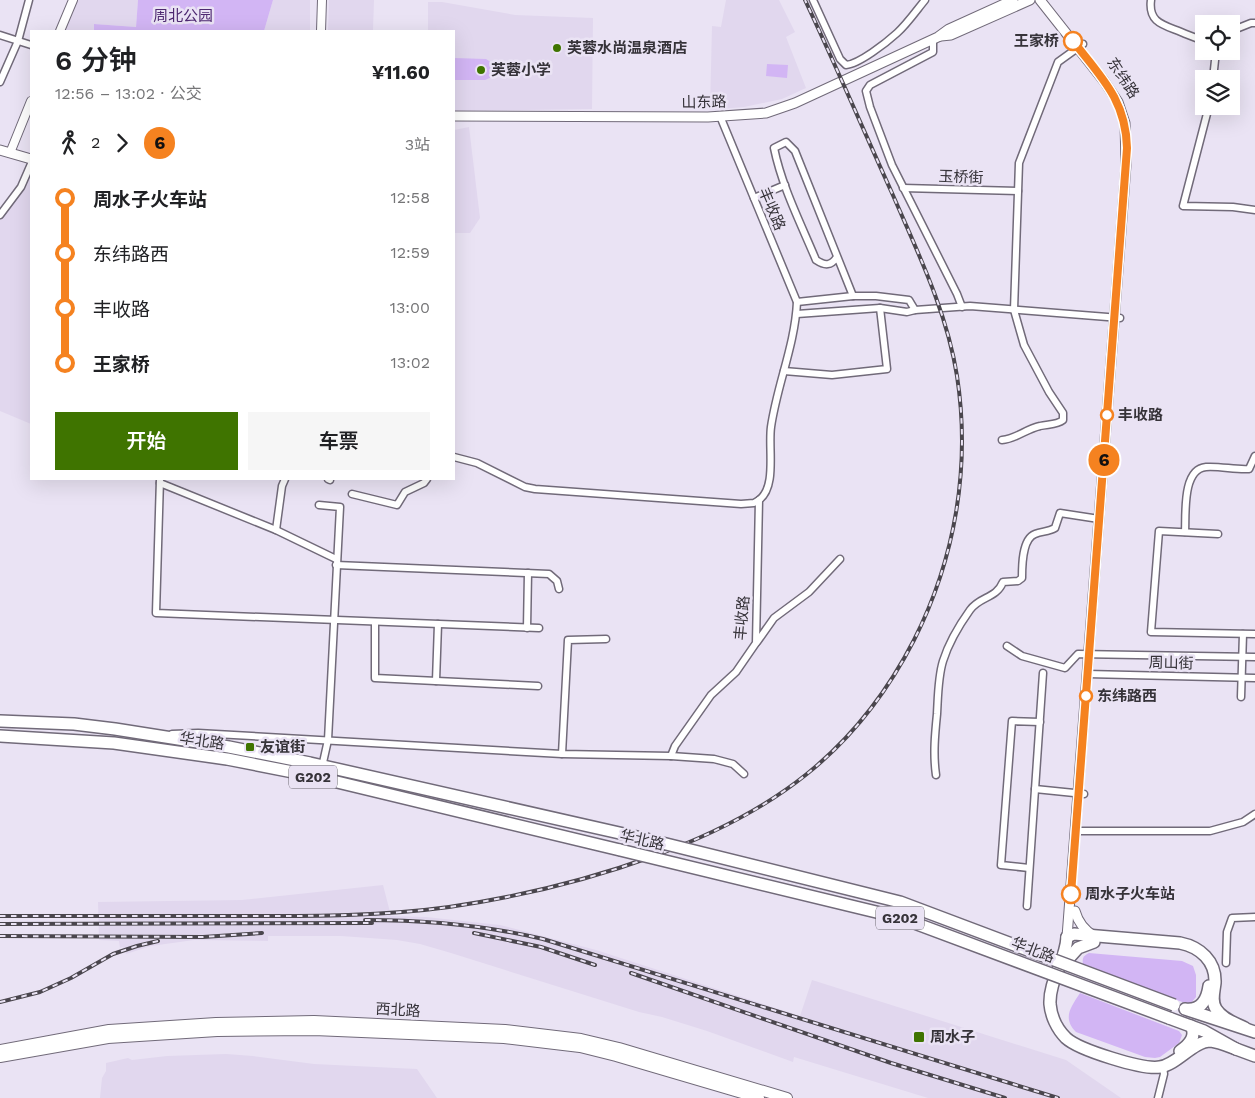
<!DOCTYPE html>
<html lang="zh">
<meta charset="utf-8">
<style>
:root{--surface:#fff;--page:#f6f6f6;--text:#202124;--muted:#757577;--accent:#3f7400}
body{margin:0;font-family:"Work Sans","Noto Sans SC",sans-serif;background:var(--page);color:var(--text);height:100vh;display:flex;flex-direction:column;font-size:19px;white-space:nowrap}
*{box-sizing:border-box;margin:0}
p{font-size:16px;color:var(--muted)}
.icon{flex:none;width:28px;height:28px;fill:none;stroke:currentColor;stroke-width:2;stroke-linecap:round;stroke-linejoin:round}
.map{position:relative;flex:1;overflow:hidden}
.details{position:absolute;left:30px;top:30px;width:425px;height:450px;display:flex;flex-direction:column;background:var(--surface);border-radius:0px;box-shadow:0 5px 20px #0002}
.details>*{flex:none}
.badge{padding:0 10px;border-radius:16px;font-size:18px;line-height:32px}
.tools{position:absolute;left:1195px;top:15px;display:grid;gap:10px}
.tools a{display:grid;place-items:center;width:45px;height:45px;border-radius:0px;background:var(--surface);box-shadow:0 5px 20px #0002;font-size:25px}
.map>.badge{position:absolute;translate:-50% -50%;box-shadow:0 0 0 2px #fff}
.legs{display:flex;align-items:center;gap:8px;height:55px;padding:0 25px;font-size:16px}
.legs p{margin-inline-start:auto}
.overview{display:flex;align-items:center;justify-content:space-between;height:85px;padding:0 25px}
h1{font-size:28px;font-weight:600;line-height:38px}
.primary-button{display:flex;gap:10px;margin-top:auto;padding:10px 25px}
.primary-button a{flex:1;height:58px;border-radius:0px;background:var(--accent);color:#fff;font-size:20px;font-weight:600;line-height:58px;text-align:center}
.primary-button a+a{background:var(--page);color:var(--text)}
ul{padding:0 25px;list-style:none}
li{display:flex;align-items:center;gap:18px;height:55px;font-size:19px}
li i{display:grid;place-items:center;width:8px;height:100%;margin:0 6px;background:currentColor}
li i::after{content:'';width:12px;height:12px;margin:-6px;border:4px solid;border-radius:50%;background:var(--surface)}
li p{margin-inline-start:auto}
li:first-child i{background:linear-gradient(#0000 50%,currentColor 0)}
li:last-child i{background:linear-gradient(currentColor 50%,#0000 0)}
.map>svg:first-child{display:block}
.built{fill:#e1d7ee}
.green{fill:#d2b5f4}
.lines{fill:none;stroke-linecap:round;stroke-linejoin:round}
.minor-casing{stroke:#716a79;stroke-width:9}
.tertiary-casing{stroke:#716a79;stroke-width:10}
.secondary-casing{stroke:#716a79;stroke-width:11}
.primary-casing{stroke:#716a79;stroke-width:12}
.trunk-casing{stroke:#716a79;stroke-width:14}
.minor{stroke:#fff;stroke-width:6}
.tertiary{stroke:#fff;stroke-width:8}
.secondary{stroke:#fff;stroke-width:9}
.primary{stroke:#fff;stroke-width:10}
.trunk{stroke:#fff;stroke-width:11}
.rail-casing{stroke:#4a464d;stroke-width:4}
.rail{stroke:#eae3f4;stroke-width:2;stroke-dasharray:5.5;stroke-linecap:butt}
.trunk-bridge-casing{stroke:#716a79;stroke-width:14;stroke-linecap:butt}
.trunk-bridge{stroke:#fff;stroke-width:11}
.line-1-casing{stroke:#fff;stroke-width:11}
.line-1{stroke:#f58220;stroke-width:8}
.stop-1-dot{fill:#fff;stroke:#f58220;stroke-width:2.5}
.poi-dot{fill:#3f7400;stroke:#eae3f4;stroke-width:2}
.labels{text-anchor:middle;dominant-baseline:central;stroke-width:5;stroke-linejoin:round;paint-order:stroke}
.shield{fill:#eae3f4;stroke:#6c6871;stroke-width:1}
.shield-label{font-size:14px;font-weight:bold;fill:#363339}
.park-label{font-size:15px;fill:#4e2871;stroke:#eae3f4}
.stop-label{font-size:15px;font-weight:bold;fill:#363339;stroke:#eae3f4;text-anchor:start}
.poi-label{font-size:15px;font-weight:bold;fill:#363339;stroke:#eae3f4;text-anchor:start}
.street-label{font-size:15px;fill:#363339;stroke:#eae3f4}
</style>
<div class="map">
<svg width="1255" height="1098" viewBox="0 0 1255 1098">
<rect width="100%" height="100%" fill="#eae3f4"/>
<g class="built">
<polygon points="77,0 138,0 136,27 94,24 94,31 64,31"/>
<polygon points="273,0 310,0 310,31 264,31"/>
<polygon points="329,0 374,0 373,30 375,31 328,31"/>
<polygon points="726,0 779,0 795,32 786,37 806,88 782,99 744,107 710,110 712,26 721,27"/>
<polygon points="428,2 442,2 515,15 593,18 592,109 454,111 454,31 428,31"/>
<polygon points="469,127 480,218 470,233 454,233 454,130"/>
<polygon points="31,175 31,424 0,411 0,217"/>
<polygon points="383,885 391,916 426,917 500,925 596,950 800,1016 812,980 1066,1060 1121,1098 928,1098 794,1057 793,1062 707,1031 662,1017 639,1012 451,953 420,944 397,940 341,936 268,936 268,941 194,940 151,946 126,954 123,947 120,948 119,941 99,940 98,902 242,900"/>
<polygon points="226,1054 253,1056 314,1064 417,1069 437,1098 100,1098 102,1078 106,1071 106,1063 128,1058 132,1060 167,1056"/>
</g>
<g class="green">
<polygon points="138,0 273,0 264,31 94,31 94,24 136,27"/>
<polygon points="454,58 486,59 492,63 494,70 492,77 485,80 454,80"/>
<polygon points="767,64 788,65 787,78 766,76"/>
<path d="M1089,953L1182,961L1193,966L1196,975V997L1191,1003H1185L1086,967L1083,965C1082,958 1083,956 1089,953Z"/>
<path d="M1080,993L1179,1031L1182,1035L1179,1043L1160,1057L1155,1058L1145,1057L1076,1032C1062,1018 1071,1007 1080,993Z"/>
</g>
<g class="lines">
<g class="minor-casing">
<g id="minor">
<path d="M813,0L840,59L846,65C859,64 886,43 897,33C907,24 916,11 925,0"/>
<path d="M1151,0C1148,23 1164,25 1181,32C1188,35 1196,38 1204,41"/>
<polyline points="1231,31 1251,23 1255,23"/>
<polyline points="0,35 31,45"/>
<polyline points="933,39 933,52 870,85 866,91 870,107 892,165 957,294 962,307"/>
<polyline points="1213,79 1216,51"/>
<polyline points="0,82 18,41 29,0"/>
<polyline points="1209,106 1183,206 1233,207 1255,210"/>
<polyline points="903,188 1018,191"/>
<polyline points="754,198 785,185"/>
<polyline points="0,215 21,187 31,164"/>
<path d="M837,257C831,266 825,266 816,260C801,224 782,187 774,148L786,142L795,151L853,296"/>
<polyline points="915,310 970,306 1120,318"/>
<polyline points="797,314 880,308 907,312 915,310 909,300 876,296 853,296 797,302"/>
<polyline points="784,371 832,375 887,369 880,308"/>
<path d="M1002,440C1016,439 1026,429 1040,426C1048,424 1057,425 1063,420V413L1049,392L1024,345L1014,310L1019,163L1058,62L1083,44"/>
<polyline points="454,457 477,463 525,487 535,489 741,504 754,503 759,500"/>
<polyline points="160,479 156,613 539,628"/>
<polyline points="328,479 330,480"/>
<polyline points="160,483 276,530 336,559"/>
<polyline points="352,494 397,505 405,492 424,483 427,479"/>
<polyline points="319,505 340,507 328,740 322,767"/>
<polyline points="276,530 282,486 285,479"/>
<path d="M1185,532C1186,514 1182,469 1206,467C1221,466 1235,470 1249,469L1255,456"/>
<polyline points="1218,534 1159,531 1151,632 1255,634"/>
<polyline points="336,565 549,574 557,581 559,589"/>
<polyline points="375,622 375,678 538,686"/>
<polyline points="527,628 528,573"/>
<polyline points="757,642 774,618 809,592 840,559"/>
<polyline points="1007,646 1022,656 1065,668 1078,654 1255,657"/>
<polyline points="1087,674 1255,678"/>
<polyline points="436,681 438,624"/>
<polyline points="1241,697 1243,634"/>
<polyline points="172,734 198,733 562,754 671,756 714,759 733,764 744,774"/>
<polyline points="562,754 568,640 606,639"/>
<path d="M671,756L675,746L711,695L736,672L756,643L759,500C777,487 768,448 771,427C777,385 795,345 797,302L720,116"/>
<path d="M936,775C933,754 935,734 937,714C938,697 938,677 943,661C948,645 960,624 970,610C980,596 996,599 1003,582L1018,581L1022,578C1022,566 1022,539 1035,534C1042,531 1048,532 1055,528L1060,513L1099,519"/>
<polyline points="1035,789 1084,794"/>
<polyline points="1076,831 1210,831 1243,822 1255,814"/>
<polyline points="1029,868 1001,865 1012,721 1040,722"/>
<polyline points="1027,906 1043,673"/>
<polyline points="1226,963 1227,932 1232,918 1255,917"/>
<polyline points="1158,1098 1164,1074 1163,1067"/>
</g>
</g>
<g class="tertiary-casing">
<g id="tertiary">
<polyline points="60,31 73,0"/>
<polyline points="321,31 322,0"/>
<polyline points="10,153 31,101"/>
</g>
</g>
<g class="secondary-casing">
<g id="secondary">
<polyline points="1040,0 1104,81 1118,102 1125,123 1126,165 1067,937"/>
<polyline points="941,36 951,35 1030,0"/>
<polyline points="454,116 708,117 766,113 795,103 938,37 949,29 1013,0"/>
<polyline points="0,150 31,159"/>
<path d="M1075,911C1078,922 1084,930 1094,936"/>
</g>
</g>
<g class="primary-casing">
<g id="primary">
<polyline points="0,1050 109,1030 216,1023 314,1021 505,1030 581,1039 619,1048 787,1098"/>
<polyline points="0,1057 108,1038 217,1031 314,1030 504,1038 580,1047 616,1056 759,1098"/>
</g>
</g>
<g class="trunk-casing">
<g id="trunk">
<polyline points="0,721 74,724 115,729 229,747 310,763 646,839"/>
<polyline points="0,736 114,743 227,759 308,775 620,850"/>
<path d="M1067,937C1066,961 1049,980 1050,1004C1051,1016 1057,1029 1066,1038C1079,1050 1143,1070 1160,1067C1178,1064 1193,1041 1211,1041C1219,1042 1228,1046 1236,1049"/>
<path d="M1067,937L1074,934L1180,943C1200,947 1216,961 1215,983C1214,992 1211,1001 1216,1009C1222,1019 1235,1023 1245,1028"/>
<polyline points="1069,958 1078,948 1094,942"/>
<path d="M1185,1009C1201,1011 1207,1000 1209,986"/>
<polyline points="1188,1010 1255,1032"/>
<polyline points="1169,1018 1204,1031 1236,1049 1255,1056"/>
<path d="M1180,1051C1189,1045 1197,1036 1191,1026"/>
</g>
</g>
<use href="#minor" class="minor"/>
<use href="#tertiary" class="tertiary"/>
<use href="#secondary" class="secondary"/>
<use href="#primary" class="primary"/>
<use href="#trunk" class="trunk"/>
<g class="rail-casing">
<g id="rail">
<path d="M0,916C76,916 153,916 229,916C302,916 376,917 449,907C518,897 588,880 654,856C772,813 856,753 914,640C955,559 971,467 957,376C947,312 918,253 892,193C863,129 835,64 805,0"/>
<path d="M365,920C425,920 484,925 543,939L1058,1098"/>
<polyline points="0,924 372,923"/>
<polyline points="474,933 541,947 595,965"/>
<polyline points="0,936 203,937 262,933"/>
<polyline points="631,973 891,1063 1005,1098"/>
<polyline points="0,1002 40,992 71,978 113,954 137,946 158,941"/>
</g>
</g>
<use href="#rail" class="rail"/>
<g class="trunk-bridge-casing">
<g id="trunk-bridge">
<polyline points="646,839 900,902 1174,1005"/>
<polyline points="620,850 901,918 1169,1018"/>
</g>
</g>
<use href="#trunk-bridge" class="trunk-bridge"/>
</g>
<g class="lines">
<g class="line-1-casing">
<path id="line-1" d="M1071,894L1127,148C1126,100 1101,77 1073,41"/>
</g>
<use href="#line-1" class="line-1"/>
</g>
<g class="stop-1-dot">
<circle cx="1073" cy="41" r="9"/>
<circle cx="1107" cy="415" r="6"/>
<circle cx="1086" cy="696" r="6"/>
<circle cx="1071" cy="894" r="9"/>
</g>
<g class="poi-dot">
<circle cx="557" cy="48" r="5"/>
<circle cx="481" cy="70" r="5"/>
<rect x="245" y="742" width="10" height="10" rx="2.5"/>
<rect x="913" y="1031" width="12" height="12" rx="2.5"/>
</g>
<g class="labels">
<g class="shield">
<rect x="289" y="765.5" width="48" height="23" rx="4"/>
<rect x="876" y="906.5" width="48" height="23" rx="4"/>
</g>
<g class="shield-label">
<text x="313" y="777">G202</text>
<text x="900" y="918">G202</text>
</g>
<g class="park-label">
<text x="183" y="16">周北公园</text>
</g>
<g class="stop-label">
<text x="1059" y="41" text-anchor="end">王家桥</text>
<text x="1118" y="415">丰收路</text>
<text x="1097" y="696">东纬路西</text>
<text x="1085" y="894">周水子火车站</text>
</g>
<g class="poi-label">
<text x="567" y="48">芙蓉水尚温泉酒店</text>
<text x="491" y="70">芙蓉小学</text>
<text x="260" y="747">友谊街</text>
<text x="930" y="1037">周水子</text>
</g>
<g class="street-label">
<text transform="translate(1123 78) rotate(57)">东纬路</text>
<text transform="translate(704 102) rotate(-1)">山东路</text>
<text transform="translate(961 177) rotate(2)">玉桥街</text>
<text transform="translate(772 209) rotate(67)">丰收路</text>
<text transform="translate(742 618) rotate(-85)">丰收路</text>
<text transform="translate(1171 663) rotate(1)">周山街</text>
<text transform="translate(202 741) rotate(8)">华北路</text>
<text transform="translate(642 840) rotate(13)">华北路</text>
<text transform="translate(1033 950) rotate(21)">华北路</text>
<text transform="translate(398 1010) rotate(3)">西北路</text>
</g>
</g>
</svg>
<div class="tools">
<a><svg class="icon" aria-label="locate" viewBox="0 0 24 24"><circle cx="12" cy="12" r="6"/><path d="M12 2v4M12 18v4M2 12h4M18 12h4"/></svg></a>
<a><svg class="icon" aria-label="layers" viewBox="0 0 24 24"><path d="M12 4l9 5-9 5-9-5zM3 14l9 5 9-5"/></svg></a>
</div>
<b class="badge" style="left:1104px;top:460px;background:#f58220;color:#111">6</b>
<section class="details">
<div class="overview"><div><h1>6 分钟</h1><p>12:56 – 13:02 · 公交</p></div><b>¥11.60</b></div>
<div class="legs"><svg class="icon" aria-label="walk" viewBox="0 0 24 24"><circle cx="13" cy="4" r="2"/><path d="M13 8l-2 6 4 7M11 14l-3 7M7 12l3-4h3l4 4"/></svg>2<svg class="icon" aria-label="forward" viewBox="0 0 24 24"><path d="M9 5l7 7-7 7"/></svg><b class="badge" style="background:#f58220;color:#111">6</b><p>3站</p></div>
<ul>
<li><i style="color:#f58220"></i><b>周水子火车站</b><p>12:58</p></li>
<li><i style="color:#f58220"></i><span>东纬路西</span><p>12:59</p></li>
<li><i style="color:#f58220"></i><span>丰收路</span><p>13:00</p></li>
<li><i style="color:#f58220"></i><b>王家桥</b><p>13:02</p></li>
</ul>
<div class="primary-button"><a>开始</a><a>车票</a></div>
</section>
</div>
